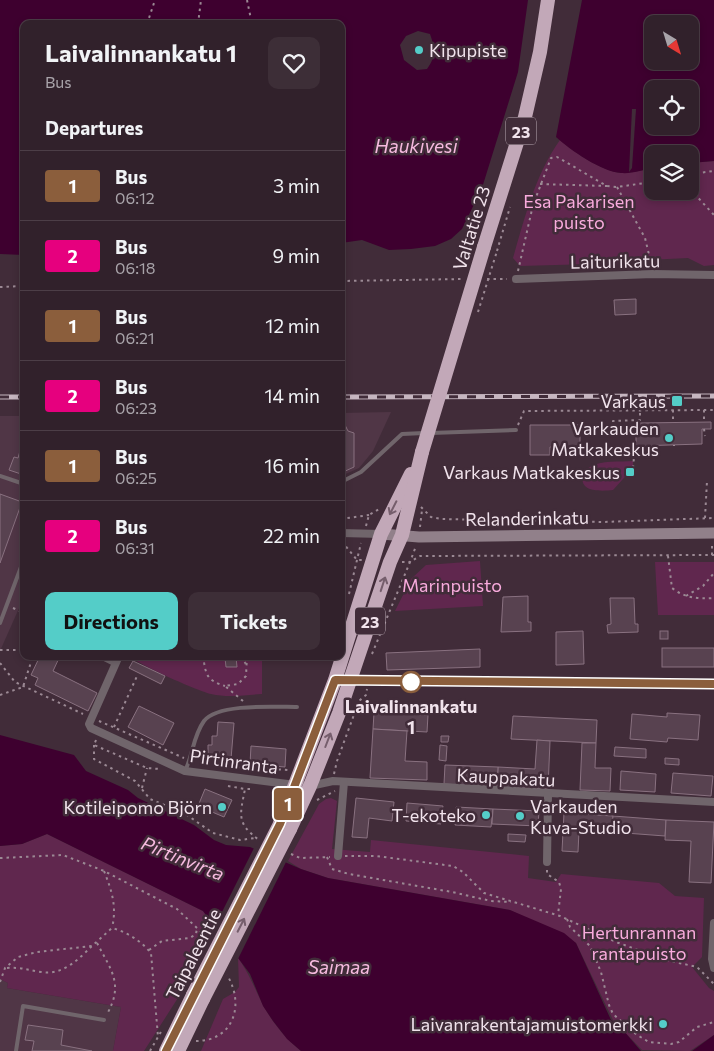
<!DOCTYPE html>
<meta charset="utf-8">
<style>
:root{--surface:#31212b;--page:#3d2e37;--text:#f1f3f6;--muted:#a8a3a9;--line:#4c3e47;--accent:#54cdc8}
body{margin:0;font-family:Commissioner,sans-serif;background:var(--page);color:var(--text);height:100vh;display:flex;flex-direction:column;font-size:19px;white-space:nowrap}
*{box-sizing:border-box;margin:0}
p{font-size:16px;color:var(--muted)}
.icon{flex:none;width:28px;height:28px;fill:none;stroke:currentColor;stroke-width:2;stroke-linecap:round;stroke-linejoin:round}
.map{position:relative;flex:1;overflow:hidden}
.panel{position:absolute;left:20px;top:20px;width:325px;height:640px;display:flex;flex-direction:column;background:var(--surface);border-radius:10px;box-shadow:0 2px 8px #0003,0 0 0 1px var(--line)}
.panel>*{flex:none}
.badge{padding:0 10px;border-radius:4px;font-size:18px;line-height:32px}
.needle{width:32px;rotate:142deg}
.tools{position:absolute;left:644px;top:15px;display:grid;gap:10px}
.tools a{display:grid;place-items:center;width:55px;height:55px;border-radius:10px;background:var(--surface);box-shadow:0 2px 8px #0003,0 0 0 1px var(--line);font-size:25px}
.map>.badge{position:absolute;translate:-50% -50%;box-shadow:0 0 0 2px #fff}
h2{padding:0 25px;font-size:19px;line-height:45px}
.round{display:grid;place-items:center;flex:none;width:52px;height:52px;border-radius:10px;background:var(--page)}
.headline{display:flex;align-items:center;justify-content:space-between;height:85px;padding:0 25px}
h1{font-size:24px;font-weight:700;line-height:38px}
.button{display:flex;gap:10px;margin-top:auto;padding:10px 25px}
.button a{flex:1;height:58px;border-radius:10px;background:var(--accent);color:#111;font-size:20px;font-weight:700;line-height:58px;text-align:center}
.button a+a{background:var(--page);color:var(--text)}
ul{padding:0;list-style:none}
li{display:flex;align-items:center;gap:15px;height:70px;padding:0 25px;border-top:1px solid var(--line)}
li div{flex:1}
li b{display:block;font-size:19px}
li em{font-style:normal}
li .badge{min-width:55px;font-weight:700;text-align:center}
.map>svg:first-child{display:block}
.built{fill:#503646}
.green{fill:#60274e}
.water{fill:#3e002f;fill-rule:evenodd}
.pier{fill:#412c39}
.building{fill:#584250;stroke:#897180}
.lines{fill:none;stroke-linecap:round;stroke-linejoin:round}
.path{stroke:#9b8994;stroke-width:2;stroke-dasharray:2.5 4;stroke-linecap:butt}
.lane{stroke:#70656b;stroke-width:4}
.street{stroke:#70656b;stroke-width:8}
.secondary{stroke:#91808a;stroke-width:11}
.highway{stroke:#c2a8b8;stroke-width:14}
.rail-casing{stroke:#c6b6c0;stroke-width:5}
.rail{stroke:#412c39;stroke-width:3;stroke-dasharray:9;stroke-linecap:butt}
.path-bridge{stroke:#9b8994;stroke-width:2;stroke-dasharray:2.5 4;stroke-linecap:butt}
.highway-bridge{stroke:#c2a8b8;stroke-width:14}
.oneway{stroke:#755e6c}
.line-casing{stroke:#fff;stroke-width:11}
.line{stroke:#8b5e3c;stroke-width:8}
.poi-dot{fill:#54cdc8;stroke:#412c39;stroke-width:2}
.stop-dot{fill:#fff;stroke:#8b5e3c;stroke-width:2.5}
.labels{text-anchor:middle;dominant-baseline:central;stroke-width:5;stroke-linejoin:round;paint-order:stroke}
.shield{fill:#412c39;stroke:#bcacb6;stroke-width:1}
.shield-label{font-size:16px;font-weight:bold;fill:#f1e3ec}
.poi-label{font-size:18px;fill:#f1e3ec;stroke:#412c39;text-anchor:end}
.park-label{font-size:18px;fill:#f9abdd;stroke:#412c39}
.street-label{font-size:18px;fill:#f1e3ec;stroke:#412c39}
.stop-label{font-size:18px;font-weight:bold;fill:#f1e3ec;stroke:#412c39}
.water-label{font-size:19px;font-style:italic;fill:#f6badf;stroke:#412c39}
</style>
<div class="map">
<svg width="714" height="1051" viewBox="0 0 714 1051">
<rect width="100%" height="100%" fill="#412c39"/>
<g class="built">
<polygon points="391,412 373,451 359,468 341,476 341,413"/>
<polygon points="0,416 24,416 24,597 0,651"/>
<polygon points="0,979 8,983 7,988 121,1007 113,1051 0,1051"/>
</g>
<g class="green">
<path d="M560,140C573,152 604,172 621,173C632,173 643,170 652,168V191H690V163L714,161V265L704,266L688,258L627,261V263L520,266L513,258C525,217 535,175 560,140Z"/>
<path d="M633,461V468L613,490C603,491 579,493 583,476C584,473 587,468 590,467C601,460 620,462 633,461Z"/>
<polygon points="480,561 483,606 395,611 411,579 426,565"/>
<polygon points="655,562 714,562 714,615 658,615"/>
<path d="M130,656H262V694C246,695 228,698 211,694C198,691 137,664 130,656Z"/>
<polygon points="331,798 337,801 332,849 370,852 371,840 529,856 528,878 556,882 561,874 659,883 675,896 704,898 702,957 692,967 709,988 714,991 714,1035 690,1051 642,1050 613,1020 576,943 510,910 328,878 301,869 288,861 319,804 326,799"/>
<polygon points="47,834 203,911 214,927 183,990 144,1051 113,1051 121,1007 7,988 8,983 0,979 0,846 22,844"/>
<path d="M238,958C249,973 254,987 262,1003C271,1021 285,1038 301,1051H201L223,999L235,992L239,987Z"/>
</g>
<g class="water">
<path d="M0,0H528L518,72L482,188L462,229L451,239L435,246L411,249L389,250L362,240L341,243V24H24V255L0,254ZM418,31L430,34C435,48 436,57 427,69L417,70L404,60L400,45L406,36Z"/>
<path d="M582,0H714V161L690,163V154H652V168C642,170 632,174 621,173C602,172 570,150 556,137ZM652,24H690V61H652ZM652,89H690V126H652Z"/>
<polygon points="0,735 74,755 86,771 128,790 138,798 194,825 214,840 226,845 250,847 301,869 328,878 510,910 564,933 576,943 611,1020 623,1030 641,1051 301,1051 287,1039 273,1021 263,1006 250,974 203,911 47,834 22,844 0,846"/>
<polygon points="714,1035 714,1051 692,1051"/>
</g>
<g class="pier">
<polygon points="632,109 636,109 632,168 629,172"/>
<polygon points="255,846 287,860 237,961 213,930"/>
</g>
<g class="building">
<polygon points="636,299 636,314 615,315 614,300"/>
<polygon points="711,422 711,429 702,429 702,444 636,446 636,427 640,427 640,423"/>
<polygon points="341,425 345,425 348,431 354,433 354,467 341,473"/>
<polygon points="530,425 580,425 580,447 550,447 550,455 530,455"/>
<polygon points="20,451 24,452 24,475 9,470 14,457 18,458"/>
<polygon points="0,494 22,502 0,563"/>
<polygon points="528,596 528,622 531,622 531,631 501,632 503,597"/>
<polygon points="610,598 634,598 635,624 638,624 638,632 608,633 607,625 611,624"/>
<polygon points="583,631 584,664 556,665 556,632"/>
<rect x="660" y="631" width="8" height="8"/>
<rect x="662" y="648" width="52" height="19"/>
<polygon points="480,649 480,667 387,670 386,653"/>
<polygon points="40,656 60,656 53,671 97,693 88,711 35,685 38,678 31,675"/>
<polygon points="236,657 237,667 226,667 225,658"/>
<polygon points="133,661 165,676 161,684 129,668"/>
<polygon points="139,706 174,723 163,745 128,727"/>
<polygon points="374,713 428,715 427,732 373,729"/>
<polygon points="667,713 700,715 698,740 668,738 667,742 630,739 632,714 667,717"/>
<polygon points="513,716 597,720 596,743 511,739"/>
<polygon points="218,722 234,723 231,759 208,758 208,745 212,745 212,736 217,736"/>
<polygon points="373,729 407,731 405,761 427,762 427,780 370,778"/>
<polygon points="441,736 449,736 448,742 441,742"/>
<polygon points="537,740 550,741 548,789 497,787 498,767 535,769"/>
<polygon points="582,743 596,743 595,768 611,768 610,791 580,790"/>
<polygon points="440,745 447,746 446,761 439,760"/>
<polygon points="251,746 286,749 285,767 250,764"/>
<polygon points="615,747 646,749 646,758 614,756"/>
<polygon points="665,758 679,759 679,765 665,764"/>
<polygon points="445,765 498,767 497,787 444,784"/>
<polygon points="621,771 656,774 655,792 620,790"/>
<polygon points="673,773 713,776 711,796 671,793"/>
<polygon points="205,789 232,800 224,817 198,806"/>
<polygon points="356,798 394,802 392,821 369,818 367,838 352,837"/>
<polygon points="407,803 443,806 441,824 406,821"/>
<polygon points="456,807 493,809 491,827 455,825"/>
<polygon points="493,809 539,811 538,826 492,824"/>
<polygon points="564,813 613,816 612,832 579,831 578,852 562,851"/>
<polygon points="613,816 666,820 665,836 612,832"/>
<polygon points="666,820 714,822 711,883 689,882 691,841 665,840"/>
<polygon points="508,834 526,835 525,842 508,841"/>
<polygon points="28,1025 63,1030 61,1045 92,1051 32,1051 34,1041 25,1040"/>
</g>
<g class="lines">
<g class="path">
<polyline points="247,0 252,24"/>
<polyline points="147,24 155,0"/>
<polyline points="198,24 201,0"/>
<polyline points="690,174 714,171"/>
<polyline points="540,184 607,186"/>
<polyline points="617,187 645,238 652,267"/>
<polyline points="690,189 714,215"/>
<polyline points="497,251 510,207"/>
<polyline points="518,271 533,205 551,158 557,157 607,186 617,187 652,182"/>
<polyline points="487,279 507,279"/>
<polyline points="341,281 462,279"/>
<polyline points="0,287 24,286"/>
<polyline points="675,398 675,410"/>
<polyline points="673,410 673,422"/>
<polyline points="704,410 704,422"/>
<polyline points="518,425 524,411 714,410"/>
<polyline points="635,425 613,426 613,421 640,420 640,411"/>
<polyline points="704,429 705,436"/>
<polyline points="674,445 674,446"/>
<polyline points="633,468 635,446"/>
<polyline points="421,507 431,517 441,519 603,522 714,518"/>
<polyline points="705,518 707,481"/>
<polyline points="341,519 369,515"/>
<polyline points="366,526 369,515 381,508"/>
<polyline points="420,527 422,510"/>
<polyline points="341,543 344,544 357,560 362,560"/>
<polyline points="712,555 712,543"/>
<path d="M668,556L672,588C685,598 697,599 714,598"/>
<polyline points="402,562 410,562 416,546"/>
<polyline points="349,594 361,543"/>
<polyline points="686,596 703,586 714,573"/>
<polyline points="13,608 20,611 24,618"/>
<polyline points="0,650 24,650"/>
<polyline points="372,654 410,562 420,556 714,555"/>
<path d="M203,656C206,675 206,680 225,686"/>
<polyline points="242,656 247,667"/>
<polyline points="0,663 15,682 83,714"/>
<polyline points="0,695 23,687 33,656"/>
<polyline points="243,701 225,686 238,684 246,676 247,656"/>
<polyline points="99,721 184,758"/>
<polyline points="114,727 137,676"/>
<polyline points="96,740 94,745 147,768 160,769"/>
<polyline points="94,745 94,759 135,781 150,799 184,813 213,833 240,840 256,838"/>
<polyline points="220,766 288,770"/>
<polyline points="334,774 337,761 359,701 366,695 367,689"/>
<polyline points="228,786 245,789"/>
<polyline points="142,788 147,768"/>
<path d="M250,789H245C240,815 236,823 259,840"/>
<polyline points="317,800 335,791"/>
<polyline points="291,854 300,858 330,857"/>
<polyline points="345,856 376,856 453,866 463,872 484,893 560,916 616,942 666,960 697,967 714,984"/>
<polyline points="327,857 332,869 349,874 452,892 491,901 511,902"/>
<polyline points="0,858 63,855 104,871 177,909 199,930 207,943"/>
<polyline points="547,870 547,874 559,882 561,889 558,915"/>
<path d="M104,871C112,891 117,907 112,928"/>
<polyline points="567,919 570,927 590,946 601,972 609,1005 613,1014 637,1035 649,1042 671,1044 679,1042 697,1027 714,1022"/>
<path d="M97,943C111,970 124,984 107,1014"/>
<polyline points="149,950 162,941 190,938 196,934 197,928"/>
<path d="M7,968C20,967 29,970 41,972C62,976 79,959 92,946"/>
<path d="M0,982L5,968L18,957L37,952L92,946L112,928C127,932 141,941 151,953L158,1037"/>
<path d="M196,1041C234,1041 245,1004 227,975"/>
<polyline points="150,1051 162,1030"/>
</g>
<g class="lane">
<polyline points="431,433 516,430"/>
<polyline points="0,476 24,484"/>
<polyline points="341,482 361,472 402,434 424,433"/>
<polyline points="0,623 24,559"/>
<polyline points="98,656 116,665"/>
<path d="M185,771C193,755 193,736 204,721C218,703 276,707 297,707"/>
<polyline points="16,1051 23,1006 104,1020"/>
</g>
<g class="street">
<polyline points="516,279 653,274 714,275"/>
<polyline points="341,533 381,534"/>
<polyline points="119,656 89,724 91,728 185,771 296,785 310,786 333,781 714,802"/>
<polyline points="335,680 714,684"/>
<polyline points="338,856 344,782"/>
<polyline points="547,862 548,795"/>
<polyline points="714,923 712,959 714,968"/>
</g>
<polyline class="secondary" points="381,534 419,537 714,533"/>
<g class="highway">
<polyline points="484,247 525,117 540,52 548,0"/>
<polyline points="280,824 335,680 381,534 411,474"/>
<polyline points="290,829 310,786 339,713 390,562 402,535 422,452"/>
<polyline points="166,1051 193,995"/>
<polyline points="178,1051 203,999"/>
</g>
<g class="rail-casing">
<g id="rail">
<polyline points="0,397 24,397"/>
<polyline points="341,397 714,396"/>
</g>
</g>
<use href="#rail" class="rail"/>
<polyline class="path-bridge" points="478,312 497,251"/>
<g class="highway-bridge">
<polyline points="422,452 484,247"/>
<polyline points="193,995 280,824"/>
<polyline points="203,999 290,829"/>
</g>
</g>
<defs><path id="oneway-shaft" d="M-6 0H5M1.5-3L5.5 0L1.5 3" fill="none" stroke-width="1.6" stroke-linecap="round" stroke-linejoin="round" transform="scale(1.25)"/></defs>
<g class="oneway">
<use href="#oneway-shaft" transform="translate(393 508) rotate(117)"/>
<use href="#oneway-shaft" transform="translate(383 584) rotate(-72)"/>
<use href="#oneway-shaft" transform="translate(328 740) rotate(-69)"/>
<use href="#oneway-shaft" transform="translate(241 925) rotate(-63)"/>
</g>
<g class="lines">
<g class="line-casing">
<polyline id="line" points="166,1051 280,824 335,680 714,684"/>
</g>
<use href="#line" class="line"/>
</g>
<g class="poi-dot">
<circle cx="419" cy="50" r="5"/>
<rect x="671" y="395" width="12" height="12" rx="2.5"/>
<circle cx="669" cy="438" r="5"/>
<rect x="625" y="467" width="10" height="10" rx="2.5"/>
<circle cx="222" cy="807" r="5"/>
<circle cx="486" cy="815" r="5"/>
<circle cx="520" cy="816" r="5"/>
<circle cx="663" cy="1024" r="5"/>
</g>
<circle class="stop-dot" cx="411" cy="682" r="10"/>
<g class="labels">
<g class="shield">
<rect x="506" y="117.5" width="30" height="27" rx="4"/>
<rect x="355" y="607.5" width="30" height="27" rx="4"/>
</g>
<g class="shield-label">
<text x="521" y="131">23</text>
<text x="370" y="621">23</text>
</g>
<g class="poi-label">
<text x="429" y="50" text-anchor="start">Kipupiste</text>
<text x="666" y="401">Varkaus</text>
<text x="659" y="428">Varkauden<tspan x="659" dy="21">Matkakeskus</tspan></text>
<text x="620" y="472">Varkaus Matkakeskus</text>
<text x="530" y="806" text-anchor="start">Varkauden<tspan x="530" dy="21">Kuva-Studio</tspan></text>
<text x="212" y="807">Kotileipomo Björn</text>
<text x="476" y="815">T-ekoteko</text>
<text x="653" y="1024">Laivanrakentajamuistomerkki</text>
</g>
<g class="park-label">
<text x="579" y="201">Esa Pakarisen<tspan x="579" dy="21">puisto</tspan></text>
<text x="452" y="585">Marinpuisto</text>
<text x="639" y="932">Hertunrannan<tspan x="639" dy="21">rantapuisto</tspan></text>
</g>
<g class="street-label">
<text transform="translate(471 228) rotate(-73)">Valtatie 23</text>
<text transform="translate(615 261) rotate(-1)">Laiturikatu</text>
<text transform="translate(527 518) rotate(-1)">Relanderinkatu</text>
<text transform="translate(234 761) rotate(8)">Pirtinranta</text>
<text transform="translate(506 777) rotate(3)">Kauppakatu</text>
<text transform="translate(193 954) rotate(-63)">Taipaleentie</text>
</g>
<g class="stop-label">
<text x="411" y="706">Laivalinnankatu<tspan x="411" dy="21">1</tspan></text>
</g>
<g class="water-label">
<text x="416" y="145">Haukivesi</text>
<text transform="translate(183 858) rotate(22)">Pirtinvirta</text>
<text x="339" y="966">Saimaa</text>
</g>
</g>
</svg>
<div class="tools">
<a><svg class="needle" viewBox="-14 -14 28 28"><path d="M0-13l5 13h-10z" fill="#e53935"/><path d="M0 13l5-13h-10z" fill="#a8a3a9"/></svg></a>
<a><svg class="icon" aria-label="locate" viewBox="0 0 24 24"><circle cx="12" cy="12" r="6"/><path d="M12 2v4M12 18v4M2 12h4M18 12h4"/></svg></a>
<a><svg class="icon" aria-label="layers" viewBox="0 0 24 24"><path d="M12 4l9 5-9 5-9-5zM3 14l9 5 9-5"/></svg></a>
</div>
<b class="badge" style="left:288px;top:804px;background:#8b5e3c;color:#fff">1</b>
<section class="panel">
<div class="headline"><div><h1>Laivalinnankatu 1</h1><p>Bus</p></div><a class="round"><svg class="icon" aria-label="heart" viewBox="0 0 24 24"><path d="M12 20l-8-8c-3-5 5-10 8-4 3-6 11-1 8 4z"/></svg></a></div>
<h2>Departures</h2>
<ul>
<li><span class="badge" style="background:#8b5e3c;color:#fff">1</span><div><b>Bus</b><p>06:12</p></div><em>3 min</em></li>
<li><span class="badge" style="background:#e6007e;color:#fff">2</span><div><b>Bus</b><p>06:18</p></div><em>9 min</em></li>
<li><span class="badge" style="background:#8b5e3c;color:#fff">1</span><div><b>Bus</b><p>06:21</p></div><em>12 min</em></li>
<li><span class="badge" style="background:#e6007e;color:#fff">2</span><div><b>Bus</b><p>06:23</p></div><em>14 min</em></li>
<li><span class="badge" style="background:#8b5e3c;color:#fff">1</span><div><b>Bus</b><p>06:25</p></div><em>16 min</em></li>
<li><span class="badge" style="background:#e6007e;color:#fff">2</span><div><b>Bus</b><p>06:31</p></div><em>22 min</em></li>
</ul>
<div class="button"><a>Directions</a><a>Tickets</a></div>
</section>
</div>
